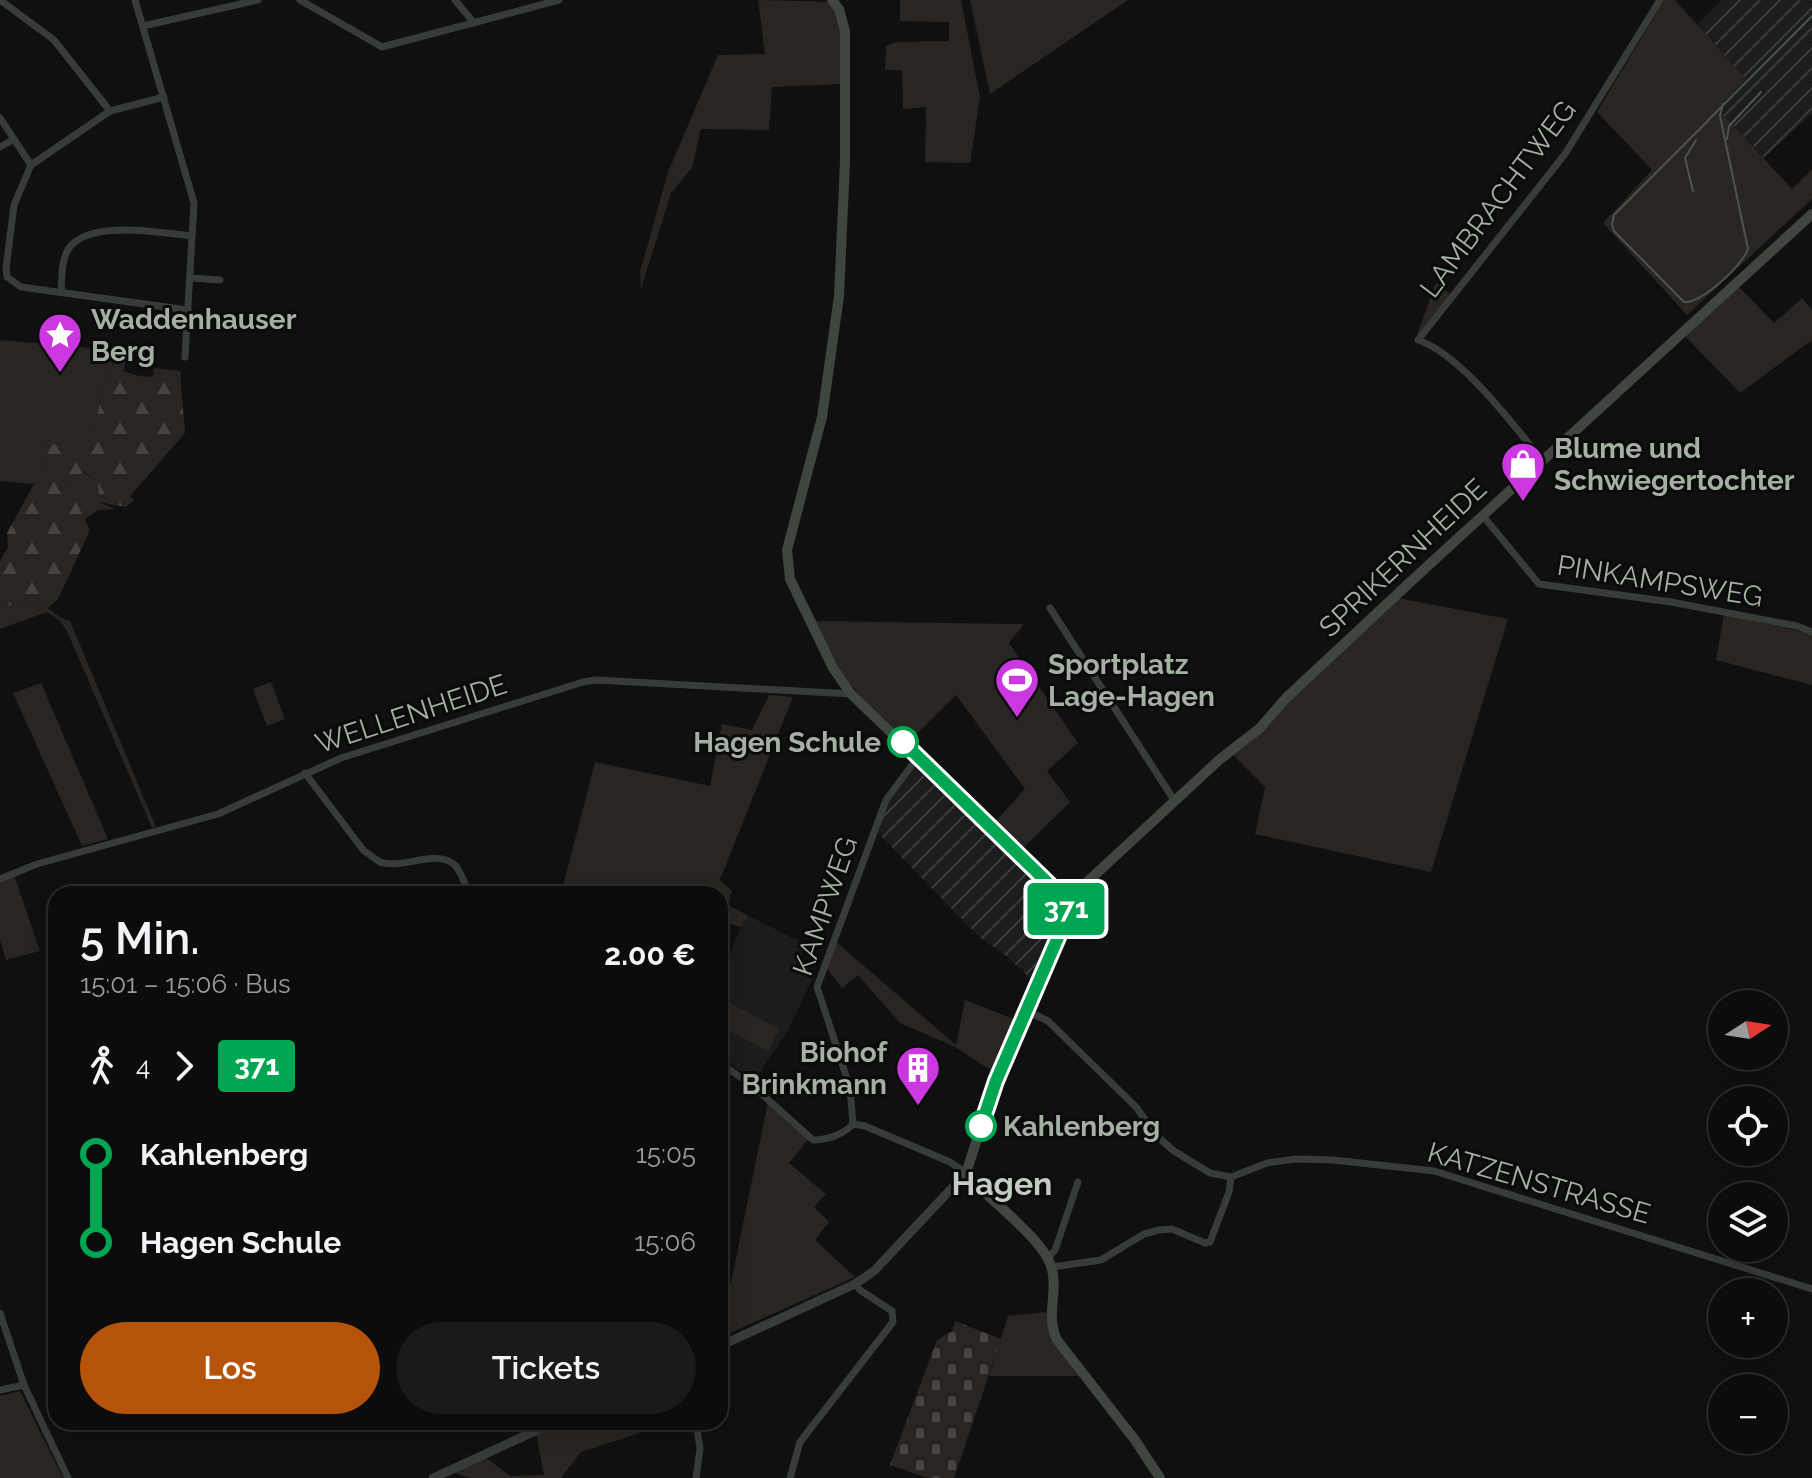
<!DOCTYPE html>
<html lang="de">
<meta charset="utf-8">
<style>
:root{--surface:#0b0c0b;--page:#191a19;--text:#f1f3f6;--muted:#9a9b9d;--line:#2b2c2c;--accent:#b45309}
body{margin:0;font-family:Raleway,sans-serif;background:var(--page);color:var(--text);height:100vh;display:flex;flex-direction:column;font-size:30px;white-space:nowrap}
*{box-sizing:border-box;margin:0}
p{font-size:26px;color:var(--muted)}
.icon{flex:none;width:44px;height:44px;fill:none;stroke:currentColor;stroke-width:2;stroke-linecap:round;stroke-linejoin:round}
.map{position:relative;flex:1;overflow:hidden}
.sheet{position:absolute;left:48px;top:886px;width:680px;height:544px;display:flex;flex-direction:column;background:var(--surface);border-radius:24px;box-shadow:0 4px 20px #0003,0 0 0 2px var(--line)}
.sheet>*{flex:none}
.badge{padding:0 16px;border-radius:6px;font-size:28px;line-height:52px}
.needle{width:52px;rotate:78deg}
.tools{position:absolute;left:1708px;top:990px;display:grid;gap:16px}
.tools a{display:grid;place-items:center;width:80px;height:80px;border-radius:50%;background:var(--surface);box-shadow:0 4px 20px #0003,0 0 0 2px var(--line);font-size:40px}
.map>.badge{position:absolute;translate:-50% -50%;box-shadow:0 0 0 4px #fff}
.legs{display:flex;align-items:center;gap:12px;height:88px;padding:0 32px;font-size:26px}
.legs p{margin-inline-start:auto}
.headline{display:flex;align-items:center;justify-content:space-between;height:136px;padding:0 32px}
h1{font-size:44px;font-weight:600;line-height:60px}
.primary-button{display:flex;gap:16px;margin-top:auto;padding:16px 32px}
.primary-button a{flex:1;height:92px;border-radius:48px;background:var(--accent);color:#fff;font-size:32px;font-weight:600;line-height:92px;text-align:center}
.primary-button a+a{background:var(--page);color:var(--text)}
ul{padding:0 32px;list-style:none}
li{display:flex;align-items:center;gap:28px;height:88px;font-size:30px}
li i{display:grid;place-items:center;width:12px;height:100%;margin:0 10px;background:currentColor}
li i::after{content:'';width:20px;height:20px;margin:-10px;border:6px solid;border-radius:50%;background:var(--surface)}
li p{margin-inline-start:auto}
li:first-child i{background:linear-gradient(#0000 50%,currentColor 0)}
li:last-child i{background:linear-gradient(currentColor 50%,#0000 0)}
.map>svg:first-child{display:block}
.built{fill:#1b1d1c}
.industrial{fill:url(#industrial-furrows)}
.green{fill:#292522}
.forest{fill:url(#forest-firs)}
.cemetery{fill:url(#cemetery-stones)}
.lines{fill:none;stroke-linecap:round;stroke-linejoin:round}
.minor{stroke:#383c38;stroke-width:7}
.tertiary{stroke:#383c38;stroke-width:9}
.secondary{stroke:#3f453f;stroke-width:10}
.tram{stroke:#4e544d;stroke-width:2}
.line-1-casing{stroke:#fff;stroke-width:18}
.line-1{stroke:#00a651;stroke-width:12}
.stop-1-dot{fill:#fff;stroke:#00a651;stroke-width:4}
.labels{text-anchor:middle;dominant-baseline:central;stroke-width:6;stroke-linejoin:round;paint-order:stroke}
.street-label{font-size:28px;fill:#a3b0a2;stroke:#0a0b0a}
.poi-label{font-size:28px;font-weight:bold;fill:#a3b0a2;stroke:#0a0b0a;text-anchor:start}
.stop-label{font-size:28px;font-weight:bold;fill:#a3b0a2;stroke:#0a0b0a;text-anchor:end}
.quarter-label{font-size:32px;font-weight:bold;fill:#c2ccc2;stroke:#0a0b0a}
</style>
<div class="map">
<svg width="1812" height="1478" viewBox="0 0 1812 1478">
<defs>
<pattern id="industrial-furrows" width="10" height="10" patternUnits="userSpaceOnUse" patternTransform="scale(2)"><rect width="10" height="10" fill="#1b1d1c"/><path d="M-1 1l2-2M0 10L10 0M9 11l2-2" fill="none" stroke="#393b3a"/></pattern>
<pattern id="forest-firs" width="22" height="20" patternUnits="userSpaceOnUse" patternTransform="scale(2)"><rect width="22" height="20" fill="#292522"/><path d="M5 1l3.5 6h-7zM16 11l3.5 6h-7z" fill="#45423f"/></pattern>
<pattern id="cemetery-stones" width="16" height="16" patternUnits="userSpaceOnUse" patternTransform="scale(2)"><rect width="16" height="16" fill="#292522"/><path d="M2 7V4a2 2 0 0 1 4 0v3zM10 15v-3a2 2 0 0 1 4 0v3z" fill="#45423f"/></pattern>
</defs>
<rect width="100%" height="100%" fill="#0f100f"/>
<polygon class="built" points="749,916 806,945 800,957 803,966 813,978 787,1032 754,1081 720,1056 720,977 741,927"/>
<g class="industrial">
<polygon points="1722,0 1812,0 1812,114 1764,158 1717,108 1697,25"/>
<polygon points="915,768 1060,904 1033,981 1005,955 979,937 876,831 888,803"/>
</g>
<g class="green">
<path d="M758,0L829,2C848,24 842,57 841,84L772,87L769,130L701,129L692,168L671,193L641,289L640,272L668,172L718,55L765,54Z"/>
<polygon points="900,0 961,0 980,97 970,163 925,162 926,107 903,109 902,70 885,70 886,46 896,42 949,41 949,22 900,21"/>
<polygon points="970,0 1128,0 990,94"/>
<polygon points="1664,0 1675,0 1746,79 1718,109 1792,189 1812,169 1812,199 1687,315 1603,223 1652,170 1597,112"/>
<polygon points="1436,283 1450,294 1416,337"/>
<polygon points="1738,286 1774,323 1802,298 1812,310 1812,340 1740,393 1684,335"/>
<polygon points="0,340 116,350 107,372 95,424 84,439 42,447 32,454 46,454 34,484 0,481"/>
<polygon points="83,471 98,483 99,502 115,509 98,510 84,520 66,485"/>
<polygon points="1398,598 1508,619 1431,872 1255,834 1265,787 1232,754"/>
<polygon points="18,602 48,608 63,619 70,621 156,827 152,828 67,631 60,621 47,612 0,629 0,607 4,608"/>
<polygon points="1724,614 1812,634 1812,685 1716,660"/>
<polygon points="814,621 1024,624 1009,643 1078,743 1047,771 1070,802 1019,852 992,825 1025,789 956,695 909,742 861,697 836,666"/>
<polygon points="271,682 285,719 267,726 253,689"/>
<polygon points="41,683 108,839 82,846 13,693"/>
<polygon points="769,695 793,697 720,880 732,891 728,904 720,900 720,894 708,894 701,890 705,894 561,894 595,762 710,786 722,724 752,730"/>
<polygon points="14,875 40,951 6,960 0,940 0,881"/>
<polygon points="720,901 749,916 741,927 720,921"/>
<polygon points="835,941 956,1045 965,1000 1016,1020 995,1073 955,1047 900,1023 858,975 842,988 826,967"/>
<polygon points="722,999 779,1029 768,1051 720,1026"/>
<polygon points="769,1097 811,1136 789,1163 826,1194 814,1207 829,1222 815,1240 855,1277 728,1334 721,1331"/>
<polygon points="1046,1312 1051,1333 1079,1376 989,1376 1008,1316"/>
<polygon points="20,1391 63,1478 0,1478 0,1396"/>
<polygon points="560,1422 635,1422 639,1433 581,1452 561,1478 469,1478 453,1472 484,1456 510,1476 544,1475 536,1433"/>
</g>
<polygon class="forest" points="116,350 128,354 123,371 137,376 153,377 154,368 180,371 185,433 130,496 134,500 126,507 99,502 98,483 84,471 67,484 90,530 58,599 48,608 18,602 4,608 0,607 0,561 8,547 7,533 34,484 46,454 30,454 42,447 84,438 95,424 107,372"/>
<polygon class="cemetery" points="955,1321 1001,1339 954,1478 928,1478 890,1465 937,1340 952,1331"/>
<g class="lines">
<g class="minor">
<polyline points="0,0 54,40 110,111"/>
<polyline points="135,0 194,203 185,357"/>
<polyline points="300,0 382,47 559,0"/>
<polyline points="455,0 474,23"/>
<polyline points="143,26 258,0"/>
<polyline points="164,97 110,111 31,165 14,205 6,268 7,277 21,287 188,310"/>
<polyline points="0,118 31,165"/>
<polyline points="0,147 14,139"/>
<polyline points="190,278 220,280"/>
<path d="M61,291C62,277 61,260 69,248C90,219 161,233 192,236"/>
<path d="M1543,461C1513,425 1462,355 1418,340L1565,154L1660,0"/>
<polyline points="1483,516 1539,584 1671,602 1797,626 1812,632"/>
<polyline points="1050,608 1174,800"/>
<path d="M305,773L364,851C369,854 375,859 380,862C403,870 436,848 455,865C462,873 465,885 469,894"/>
<polyline points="0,879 37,864 218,814 341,758 583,682 596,680 851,694"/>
<polyline points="1027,1011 1048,1021 1136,1107 1158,1137 1174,1151 1210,1173 1231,1177 1267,1163 1296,1159 1333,1160 1434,1171 1812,1289"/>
<path d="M720,1063L753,1086L813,1140C827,1140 843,1135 853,1124L865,1126L950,1162L966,1173"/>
<polyline points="853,1124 850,1088 817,987 886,800 918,757"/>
<polyline points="1048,1258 1055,1250 1078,1182"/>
<polyline points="1052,1267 1101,1260 1144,1234 1159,1230 1172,1229 1205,1243 1210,1242 1229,1192 1231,1177"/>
<polyline points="0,1313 24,1385 68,1478"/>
<polyline points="720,1332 729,1342"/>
<polyline points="0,1390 24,1385"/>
<polyline points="696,1422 700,1449 696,1478"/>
<polyline points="790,1478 800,1442 893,1322 892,1311 860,1290 855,1284"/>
</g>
<g class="tertiary">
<polyline points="720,1346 855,1284 874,1271 966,1173"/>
<polyline points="433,1478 555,1422"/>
</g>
<g class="secondary">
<polyline points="832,0 839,9 845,31 845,162 839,296 822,417 787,550 790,579 833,668 851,694 1051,886 1066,908"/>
<path d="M1160,1478L1135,1440L1057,1340C1045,1315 1059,1291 1051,1266C1042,1237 987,1199 966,1173L996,1081L1042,976L1059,935L1066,908L1085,884L1219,760L1260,728L1286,698L1420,573L1812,214"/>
</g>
<g class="tram">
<path d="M1723,104L1720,116L1748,249C1742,266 1702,303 1684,302L1614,231L1612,224L1614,215L1812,16"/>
<polyline points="1727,139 1729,126 1761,92"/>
<polyline points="1693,191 1685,158 1696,140"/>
</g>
</g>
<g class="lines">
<g class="line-1-casing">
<polyline id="line-1" points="903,742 1051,886 1066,908 1059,935 996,1081 981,1126"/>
</g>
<use href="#line-1" class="line-1"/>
</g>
<defs>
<g id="sight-pin" transform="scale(2.3)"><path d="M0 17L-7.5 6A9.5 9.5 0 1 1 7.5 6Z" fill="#cc38df" stroke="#0a0b0a"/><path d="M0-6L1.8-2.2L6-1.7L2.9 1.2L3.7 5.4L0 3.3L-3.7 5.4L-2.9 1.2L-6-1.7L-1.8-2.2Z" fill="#fff"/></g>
<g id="shop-pin" transform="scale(2.3)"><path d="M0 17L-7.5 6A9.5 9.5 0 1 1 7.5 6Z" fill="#cc38df" stroke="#0a0b0a"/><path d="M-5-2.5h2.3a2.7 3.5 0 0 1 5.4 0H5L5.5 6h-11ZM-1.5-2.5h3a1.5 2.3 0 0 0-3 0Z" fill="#fff"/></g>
<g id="stadium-pin" transform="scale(2.3)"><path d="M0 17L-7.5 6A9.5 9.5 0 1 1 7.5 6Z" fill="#cc38df" stroke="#0a0b0a"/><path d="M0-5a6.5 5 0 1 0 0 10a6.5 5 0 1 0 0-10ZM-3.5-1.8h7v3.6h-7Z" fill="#fff"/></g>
<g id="building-pin" transform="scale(2.3)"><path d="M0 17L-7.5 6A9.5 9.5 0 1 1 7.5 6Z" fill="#cc38df" stroke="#0a0b0a"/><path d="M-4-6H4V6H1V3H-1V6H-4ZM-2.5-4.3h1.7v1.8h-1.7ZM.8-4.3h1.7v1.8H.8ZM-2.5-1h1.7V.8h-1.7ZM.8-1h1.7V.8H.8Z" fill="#fff"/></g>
</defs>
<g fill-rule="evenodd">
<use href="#sight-pin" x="60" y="335"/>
<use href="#shop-pin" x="1523" y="464"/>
<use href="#stadium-pin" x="1017" y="680"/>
<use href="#building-pin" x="918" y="1068"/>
</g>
<g class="stop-1-dot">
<circle cx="903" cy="742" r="14"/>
<circle cx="981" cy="1126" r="14"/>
</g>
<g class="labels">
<g class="street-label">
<text transform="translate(1498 199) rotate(-53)">LAMBRACHTWEG</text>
<text transform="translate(1403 558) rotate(-43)">SPRIKERNHEIDE</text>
<text transform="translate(1660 581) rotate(9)">PINKAMPSWEG</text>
<text transform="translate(411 714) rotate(-18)">WELLENHEIDE</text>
<text transform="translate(825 906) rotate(-71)">KAMPWEG</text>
<text transform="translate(1539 1183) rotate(16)">KATZENSTRASSE</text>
</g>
<g class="poi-label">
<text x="91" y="319">Waddenhauser<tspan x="91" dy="32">Berg</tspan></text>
<text x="1554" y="448">Blume und<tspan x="1554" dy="32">Schwiegertochter</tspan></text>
<text x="1048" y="664">Sportplatz<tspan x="1048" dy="32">Lage-Hagen</tspan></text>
<text x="887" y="1052" text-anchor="end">Biohof<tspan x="887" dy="32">Brinkmann</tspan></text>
</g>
<g class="stop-label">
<text x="881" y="742">Hagen Schule</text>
<text x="1003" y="1126" text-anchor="start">Kahlenberg</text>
</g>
<g class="quarter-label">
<text x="1002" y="1183">Hagen</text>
</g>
</g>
</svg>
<div class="tools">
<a><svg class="needle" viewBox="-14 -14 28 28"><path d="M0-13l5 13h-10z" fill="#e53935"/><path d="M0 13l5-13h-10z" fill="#9a9b9d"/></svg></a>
<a><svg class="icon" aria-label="locate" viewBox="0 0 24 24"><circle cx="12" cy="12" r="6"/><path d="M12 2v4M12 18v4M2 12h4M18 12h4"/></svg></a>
<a><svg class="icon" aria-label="layers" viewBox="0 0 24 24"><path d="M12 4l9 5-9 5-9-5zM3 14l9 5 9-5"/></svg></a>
<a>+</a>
<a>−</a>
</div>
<b class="badge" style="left:1066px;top:909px;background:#00a651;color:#fff">371</b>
<section class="sheet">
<div class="headline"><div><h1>5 Min.</h1><p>15:01 – 15:06 · Bus</p></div><b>2.00 €</b></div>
<div class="legs"><svg class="icon" aria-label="walk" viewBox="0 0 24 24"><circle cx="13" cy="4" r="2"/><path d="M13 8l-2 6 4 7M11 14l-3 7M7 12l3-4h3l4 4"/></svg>4<svg class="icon" aria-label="forward" viewBox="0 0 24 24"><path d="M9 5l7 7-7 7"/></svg><b class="badge" style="background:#00a651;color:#fff">371</b></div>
<ul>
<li><i style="color:#00a651"></i><b>Kahlenberg</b><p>15:05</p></li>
<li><i style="color:#00a651"></i><b>Hagen Schule</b><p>15:06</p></li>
</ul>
<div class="primary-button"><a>Los</a><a>Tickets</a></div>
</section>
</div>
